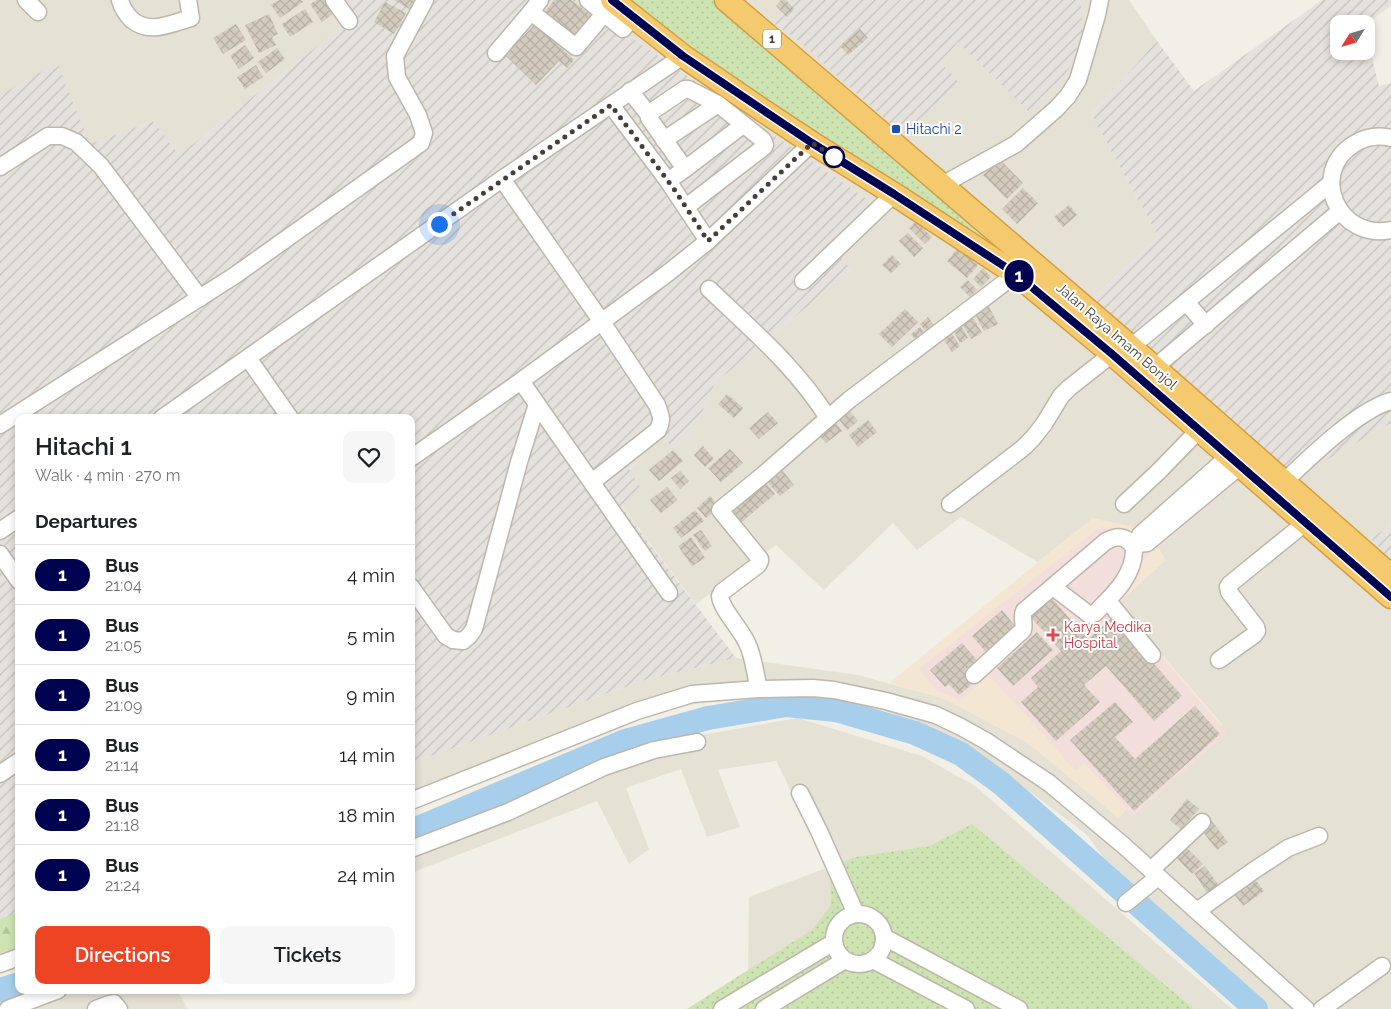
<!DOCTYPE html>
<meta charset="utf-8">
<style>
:root{--surface:#fff;--page:#f6f6f6;--text:#202124;--muted:#757577;--line:#e0e0e0;--accent:#ed4424}
body{margin:0;font-family:Raleway,sans-serif;background:var(--page);color:var(--text);height:100vh;display:flex;flex-direction:column;font-size:19px;white-space:nowrap}
*{box-sizing:border-box;margin:0}
p{font-size:16px;color:var(--muted)}
.icon{flex:none;width:28px;height:28px;fill:none;stroke:currentColor;stroke-width:2;stroke-linecap:round;stroke-linejoin:round}
.map{position:relative;flex:1;overflow:hidden}
.details{position:absolute;left:15px;top:414px;width:400px;height:580px;display:flex;flex-direction:column;background:var(--surface);border-radius:10px;box-shadow:0 2px 8px #0003}
.details>*{flex:none}
.badge{padding:0 10px;border-radius:16px;font-size:18px;line-height:32px}
.needle{width:32px;rotate:233deg}
.tools{position:absolute;left:1330px;top:15px;display:grid;gap:10px}
.tools a{display:grid;place-items:center;width:45px;height:45px;border-radius:10px;background:var(--surface);box-shadow:0 2px 8px #0003;font-size:25px}
.you{position:absolute;width:25px;height:25px;margin:-12px;border:4px solid #fff;border-radius:50%;background:#1a73e8;box-shadow:0 0 0 8px #1a73e833}
.map>.badge{position:absolute;translate:-50% -50%;box-shadow:0 0 0 2px #fff}
h2{padding:0 20px;font-size:19px;line-height:45px}
.round{display:grid;place-items:center;flex:none;width:52px;height:52px;border-radius:10px;background:var(--page)}
.head{display:flex;align-items:center;justify-content:space-between;height:85px;padding:0 20px}
h1{font-size:24px;font-weight:600;line-height:38px}
.primary-button{display:flex;gap:10px;margin-top:auto;padding:10px 20px}
.primary-button a{flex:1;height:58px;border-radius:10px;background:var(--accent);color:#fff;font-size:20px;font-weight:600;line-height:58px;text-align:center}
.primary-button a+a{background:var(--page);color:var(--text)}
ul{padding:0;list-style:none}
li{display:flex;align-items:center;gap:15px;height:60px;padding:0 20px;border-top:1px solid var(--line)}
li div{flex:1}
li b{display:block;font-size:19px}
li em{font-style:normal}
li .badge{min-width:55px;font-weight:700;text-align:center}
.map>svg:first-child{display:block}
.residential{fill:#e6e1d5}
.commercial{fill:#f3e6d3}
.industrial{fill:url(#industrial-furrows)}
.medical{fill:#f2dedb}
.grass{fill:url(#grass-dots)}
.forest{fill:url(#forest-firs)}
.lines{fill:none;stroke-linecap:round;stroke-linejoin:round}
.river{stroke:#a7cfec;stroke-width:24}
.building{fill:url(#building-cross-hatch)}
.minor-casing{stroke:#bdb7aa;stroke-width:19}
.highway-casing{stroke:#d49f40;stroke-width:25}
.minor{stroke:#fff;stroke-width:16}
.highway{stroke:#f5ca6f;stroke-width:22}
.line-casing{stroke:#fff;stroke-width:11}
.line{stroke:#000350;stroke-width:8}
.walk{stroke:#453f36;stroke-width:5;stroke-dasharray:0 9}
.transit-dot{fill:#1a4fb4;stroke:#fff;stroke-width:2}
.stop-dot{fill:#fff;stroke:#000350;stroke-width:2.5}
.health-dot{fill:#e0444e;stroke:#fff;stroke-width:2}
.labels{text-anchor:middle;dominant-baseline:central;stroke-width:4;stroke-linejoin:round;paint-order:stroke}
.shield{fill:#fff;stroke:#7d7972;stroke-width:1}
.shield-label{font-size:12px;font-weight:bold;fill:#453f36}
.transit-label{font-size:14px;fill:#164399;stroke:#fff;text-anchor:start}
.street-label{font-size:14px;fill:#453f36;stroke:#fff}
.health-label{font-size:14px;fill:#be3a42;stroke:#fff;text-anchor:start}
</style>
<div class="map">
<svg width="1391" height="1009" viewBox="0 0 1391 1009">
<defs>
<pattern id="industrial-furrows" width="10" height="10" patternUnits="userSpaceOnUse" patternTransform="scale(1.25)"><rect width="10" height="10" fill="#e5e1dc"/><path d="M-1 1l2-2M0 10L10 0M9 11l2-2" fill="none" stroke="#c6c2bd"/></pattern>
<pattern id="grass-dots" width="8" height="8" patternUnits="userSpaceOnUse" patternTransform="scale(1.25)"><rect width="8" height="8" fill="#cde4b2"/><path d="M2 2h.1M6 6h.1" fill="none" stroke="#b1c59a" stroke-width="1.8" stroke-linecap="round"/></pattern>
<pattern id="forest-firs" width="22" height="20" patternUnits="userSpaceOnUse" patternTransform="scale(1.25)"><rect width="22" height="20" fill="#cde4b2"/><path d="M5 1l3.5 6h-7zM16 11l3.5 6h-7z" fill="#b1c59a"/></pattern>
<pattern id="building-cross-hatch" width="8" height="8" patternUnits="userSpaceOnUse" patternTransform="scale(1.25)"><rect width="8" height="8" fill="#d3cbbd"/><path d="M0 0l8 8M0 8l8-8" fill="none" stroke="#b6afa3"/></pattern>
</defs>
<rect width="100%" height="100%" fill="#f2efe7"/>
<g class="residential">
<polygon points="0,0 354,0 339,29 179,155 153,121 90,144 0,95"/>
<polygon points="577,0 796,0 773,23 800,42 959,85 941,62 958,42 1081,2 1080,0 1129,0 1157,41 1091,114 1158,236 1090,301 1389,424 1391,426 1391,526 1370,538 1391,561 1391,1009 1268,1009 1113,870 1086,834 973,749 886,711 809,695 716,699 631,719 411,805 411,763 645,680 736,658 858,675 945,699 1028,743 1118,817 1222,724 1118,604 1093,518 1038,562 961,517 917,550 893,523 824,590 776,545 696,604 621,505 629,470 662,438 675,449 695,428 715,383 851,270 836,253 883,210"/>
<polygon points="798,718 922,756 975,786 1232,1009 687,1009 748,970 749,897 829,867 776,761 718,770 740,827 707,837 681,769 626,788 649,849 629,864 597,801 411,873 411,841 679,739"/>
<polygon points="22,990 177,990 188,1009 0,1009 0,998"/>
</g>
<polygon class="commercial" points="1093,518 1148,530 1166,560 1118,604 1222,725 1118,818 1028,743 945,699 889,683"/>
<g class="industrial">
<polygon points="354,0 577,0 883,210 837,252 851,270 715,383 695,428 675,449 662,438 629,469 641,488 621,506 736,658 645,680 411,763 411,418 19,418 19,913 0,921 0,95 57,63 90,144 153,121 179,155 339,29"/>
<polygon points="796,0 1080,0 1081,2 1083,34 1064,78 1029,112 958,42 941,62 960,84 902,134 800,42 773,23"/>
<polygon points="1322,0 1391,0 1391,6 1366,24 1339,24 1339,51 1366,51 1366,34 1379,86 1391,83 1391,426 1389,424 1295,478 1090,301 1158,236 1091,114 1157,41 1194,91"/>
<polygon points="1391,526 1391,561 1370,538"/>
</g>
<polygon class="medical" points="1218,456 1239,480 1145,559 1114,601 1226,733 1134,816 1084,763 1075,770 989,675 961,700 937,691 919,669 1100,527 1131,532"/>
<g class="grass">
<polygon points="612,0 726,0 817,77 1112,354"/>
<polygon points="972,824 1194,1009 687,1009 813,929 831,905 830,867 856,857 930,846"/>
</g>
<polygon class="forest" points="19,912 19,955 0,962 0,919"/>
<g class="lines">
<g class="river">
<polyline points="411,831 625,741 708,718 786,705 836,710 915,733 961,754 1002,784 1256,1009"/>
<polyline points="0,990 19,984"/>
</g>
</g>
<g class="building">
<polygon points="279,0 301,0 303,2 280,18 271,5"/>
<polygon points="317,0 325,0 334,13 322,22 310,4"/>
<polygon points="394,0 417,0 411,10"/>
<polygon points="554,0 571,0 594,17 575,42 542,16"/>
<polygon points="781,0 786,0 794,9 787,17 776,6"/>
<polygon points="385,2 406,13 394,34 374,22"/>
<polygon points="305,9 313,22 290,37 282,24"/>
<polygon points="269,14 278,34 272,37 276,45 259,53 245,25"/>
<polygon points="236,24 246,40 223,54 213,38"/>
<polygon points="535,24 574,60 567,68 559,61 536,85 505,55"/>
<polygon points="860,29 868,38 848,55 840,46"/>
<polygon points="245,45 254,58 239,69 230,56"/>
<polygon points="277,48 285,59 266,73 258,62"/>
<polygon points="256,65 263,77 245,89 237,77"/>
<polygon points="999,159 1023,183 1007,199 983,175"/>
<polygon points="1023,188 1038,203 1017,224 1002,209"/>
<polygon points="1069,205 1077,215 1063,227 1054,217"/>
<polygon points="916,221 932,237 925,244 909,228"/>
<polygon points="908,233 923,248 914,257 899,241"/>
<polygon points="958,248 978,265 967,278 947,261"/>
<polygon points="892,255 901,264 891,273 882,265"/>
<polygon points="983,268 991,277 981,287 973,279"/>
<polygon points="968,280 977,290 970,297 960,287"/>
<polygon points="988,305 998,324 984,331 974,312"/>
<polygon points="905,309 918,322 892,347 879,334"/>
<polygon points="971,314 982,333 971,339 960,320"/>
<polygon points="928,317 937,330 929,336 920,324"/>
<polygon points="960,323 968,338 960,343 952,328"/>
<polygon points="920,327 928,338 919,344 911,334"/>
<polygon points="950,331 960,346 952,352 941,336"/>
<polygon points="727,394 743,408 734,418 718,404"/>
<polygon points="847,408 858,421 847,430 836,416"/>
<polygon points="768,412 778,423 759,439 749,428"/>
<polygon points="868,420 877,432 858,447 849,435"/>
<polygon points="834,421 842,431 826,443 818,434"/>
<polygon points="703,446 714,459 705,467 694,455"/>
<polygon points="730,449 743,463 721,482 708,468"/>
<polygon points="673,450 683,461 659,481 649,470"/>
<polygon points="782,470 794,485 780,496 767,482"/>
<polygon points="680,471 689,481 680,489 671,478"/>
<polygon points="766,483 775,494 737,526 728,515"/>
<polygon points="667,487 678,500 661,513 650,500"/>
<polygon points="710,496 719,506 706,518 697,508"/>
<polygon points="695,510 704,521 681,538 673,528"/>
<polygon points="701,530 712,546 705,551 693,535"/>
<polygon points="691,537 705,558 692,566 678,546"/>
<polygon points="1049,595 1088,639 1113,617 1182,696 1154,721 1106,666 1084,685 1100,702 1056,741 1021,702 1038,687 1031,678 1061,651 1028,614"/>
<polygon points="1002,610 1016,627 987,653 972,636"/>
<polygon points="1037,632 1053,650 1013,686 997,668"/>
<polygon points="962,643 977,660 965,670 975,682 959,695 949,684 945,687 930,670"/>
<polygon points="1115,702 1133,722 1115,737 1135,759 1195,706 1220,734 1134,811 1070,740"/>
<polygon points="1187,799 1199,809 1181,829 1170,820"/>
<polygon points="1211,820 1228,842 1217,850 1200,828"/>
<polygon points="1182,843 1203,864 1192,874 1172,853"/>
<polygon points="1205,866 1219,886 1208,894 1194,873"/>
<polygon points="1255,879 1264,891 1243,906 1234,894"/>
</g>
<g class="lines">
<g class="minor-casing">
<g id="minor">
<polyline points="26,0 38,12"/>
<path d="M120,0C122,8 126,14 132,20C150,35 172,23 191,18L188,0"/>
<polyline points="334,0 349,21"/>
<polyline points="588,0 623,29 633,17"/>
<polyline points="531,12 540,0"/>
<polyline points="496,53 531,12 576,47 614,2"/>
<polyline points="630,91 649,115 649,118 685,169 668,181 708,241"/>
<polyline points="611,105 668,181"/>
<polyline points="649,115 651,112 685,89 688,89 718,104 763,140 765,145 764,147 686,207"/>
<path d="M1391,138C1378,135 1365,137 1354,144C1308,173 1338,241 1391,230"/>
<polyline points="664,140 718,104"/>
<polyline points="0,167 48,136 62,136 76,142 101,166 200,298"/>
<polyline points="685,169 743,125"/>
<path d="M502,179L602,322L657,405C661,416 663,419 658,430L592,482"/>
<polyline points="942,185 1016,144 1056,109 1068,96 1078,80 1097,15 1100,0"/>
<polyline points="803,281 894,194"/>
<path d="M709,289C751,329 797,368 828,418"/>
<polyline points="1186,302 1206,325"/>
<polyline points="1131,347 1331,183"/>
<polyline points="248,358 290,418"/>
<polyline points="1154,368 1340,211"/>
<polyline points="537,404 669,593"/>
<polyline points="162,418 502,179 683,56"/>
<polyline points="0,425 234,276 421,143 424,133 418,115 397,77 395,56 425,0"/>
<polyline points="411,458 521,381 668,273 708,241 812,143"/>
<path d="M1284,482C1309,458 1358,410 1391,401"/>
<polyline points="950,504 1023,448 1033,438 1044,424 1061,396 1069,388 1112,354"/>
<polyline points="1124,504 1158,472 1199,430"/>
<polyline points="0,531 19,518"/>
<polyline points="1138,544 1147,543 1240,466"/>
<polyline points="0,554 19,581"/>
<path d="M1054,586L1057,590L1087,613L1090,615L1095,613C1113,595 1135,575 1134,548L1138,544L1140,535L1229,456"/>
<polyline points="411,587 446,636 453,640 463,641 469,636 474,629 519,462 537,404 521,381"/>
<polyline points="1108,601 1152,655"/>
<polyline points="1219,660 1254,635 1257,631 1256,627 1229,592 1228,587 1230,584 1305,523"/>
<path d="M974,675L1023,630C1025,623 1021,617 1024,611L1105,542C1117,535 1126,535 1134,548"/>
<path d="M759,689C755,674 754,657 747,643C741,629 721,609 720,596L722,592L758,565L760,561V559L720,510L763,475L771,468L849,400L1016,274"/>
<polyline points="0,774 19,761"/>
<polyline points="800,793 819,831 856,914"/>
<polyline points="411,801 637,711 692,694 759,689 813,688 834,690 886,701 936,715 961,727 986,741 1049,783 1123,845 1306,1009"/>
<polyline points="411,849 508,812 604,767 654,750 697,742"/>
<polyline points="1151,870 1202,822"/>
<polyline points="1126,903 1158,877"/>
<polyline points="1197,911 1253,871 1288,848 1319,836"/>
<circle cx="859" cy="939" r="25"/>
<polyline points="884,937 1019,1009"/>
<polyline points="873,960 966,1009"/>
<polyline points="0,964 19,957"/>
<polyline points="8,1009 58,990"/>
<polyline points="96,1009 109,1004 114,1003 119,1009"/>
<polyline points="722,1009 834,942"/>
<polyline points="764,1009 845,960"/>
<polyline points="1322,1009 1382,966"/>
</g>
</g>
<g class="highway-casing">
<g id="highway">
<polyline points="612,0 683,56 759,108 812,143 894,194 1016,274 1112,354 1391,597"/>
<polyline points="726,0 1131,347 1391,576"/>
</g>
</g>
<use href="#minor" class="minor"/>
<use href="#highway" class="highway"/>
</g>
<g class="lines">
<g class="line-casing">
<polyline id="line" points="612,0 683,56 760,108 812,143 894,194 1016,274 1112,354 1391,597"/>
</g>
<use href="#line" class="line"/>
<polyline class="walk" points="439,224 611,105 674,189 708,241 812,143 834,157"/>
</g>
<rect class="transit-dot" x="891" y="124" width="10" height="10" rx="2.5"/>
<circle class="stop-dot" cx="834" cy="157" r="10"/>
<path class="health-dot" d="M1050.5 627.5h5v5h5v5h-5v5h-5v-5h-5v-5h5z"/>
<g class="labels">
<rect class="shield" x="763" y="29.5" width="18" height="19" rx="4"/>
<g class="shield-label">
<text x="772" y="39">1</text>
</g>
<g class="transit-label">
<text x="906" y="129">Hitachi 2</text>
</g>
<g class="street-label">
<text transform="translate(1117 336) rotate(41)">Jalan Raya Imam Bonjol</text>
</g>
<g class="health-label">
<text x="1064" y="627">Karya Medika<tspan x="1064" dy="16">Hospital</tspan></text>
</g>
</g>
</svg>
<div class="tools">
<a><svg class="needle" viewBox="-14 -14 28 28"><path d="M0-13l5 13h-10z" fill="#e53935"/><path d="M0 13l5-13h-10z" fill="#757577"/></svg></a>
</div>
<div class="you" style="left:439px;top:224px"></div>
<b class="badge" style="left:1019px;top:276px;background:#000350;color:#fff">1</b>
<section class="details">
<div class="head"><div><h1>Hitachi 1</h1><p>Walk · 4 min · 270 m</p></div><a class="round"><svg class="icon" aria-label="heart" viewBox="0 0 24 24"><path d="M12 20l-8-8c-3-5 5-10 8-4 3-6 11-1 8 4z"/></svg></a></div>
<h2>Departures</h2>
<ul>
<li><span class="badge" style="background:#000350;color:#fff">1</span><div><b>Bus</b><p>21:04</p></div><em>4 min</em></li>
<li><span class="badge" style="background:#000350;color:#fff">1</span><div><b>Bus</b><p>21:05</p></div><em>5 min</em></li>
<li><span class="badge" style="background:#000350;color:#fff">1</span><div><b>Bus</b><p>21:09</p></div><em>9 min</em></li>
<li><span class="badge" style="background:#000350;color:#fff">1</span><div><b>Bus</b><p>21:14</p></div><em>14 min</em></li>
<li><span class="badge" style="background:#000350;color:#fff">1</span><div><b>Bus</b><p>21:18</p></div><em>18 min</em></li>
<li><span class="badge" style="background:#000350;color:#fff">1</span><div><b>Bus</b><p>21:24</p></div><em>24 min</em></li>
</ul>
<div class="primary-button"><a>Directions</a><a>Tickets</a></div>
</section>
</div>
